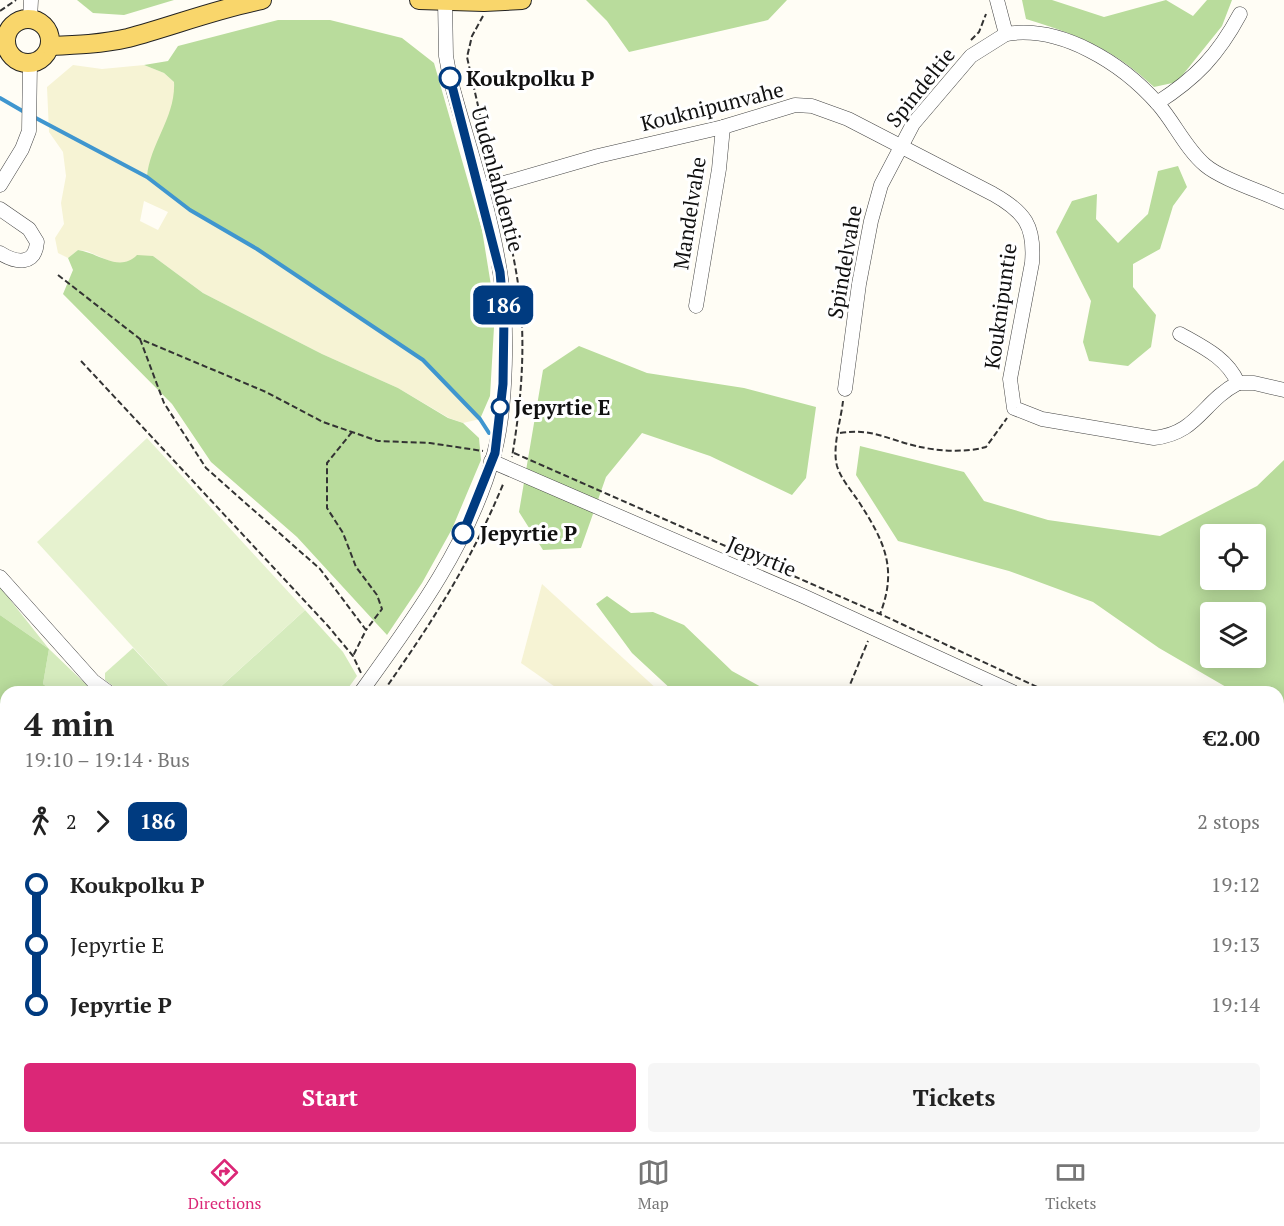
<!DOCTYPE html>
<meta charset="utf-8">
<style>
:root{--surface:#fff;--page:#f6f6f6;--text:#222;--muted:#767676;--line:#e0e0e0;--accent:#db2777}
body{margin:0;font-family:"PT Serif",serif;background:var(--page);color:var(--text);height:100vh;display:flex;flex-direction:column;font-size:22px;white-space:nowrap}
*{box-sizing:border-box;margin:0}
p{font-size:20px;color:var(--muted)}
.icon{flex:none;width:33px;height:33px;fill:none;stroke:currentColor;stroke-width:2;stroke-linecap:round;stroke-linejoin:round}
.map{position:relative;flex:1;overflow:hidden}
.drawer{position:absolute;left:0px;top:686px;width:1284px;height:458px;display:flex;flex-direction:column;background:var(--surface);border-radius:18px 18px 0 0;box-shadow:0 3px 15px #0003}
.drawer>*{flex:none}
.badge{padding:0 12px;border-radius:9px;font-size:21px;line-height:39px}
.tools{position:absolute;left:1200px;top:524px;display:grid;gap:12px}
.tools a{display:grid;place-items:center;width:66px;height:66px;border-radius:6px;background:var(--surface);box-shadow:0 3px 15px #0003;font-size:30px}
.map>.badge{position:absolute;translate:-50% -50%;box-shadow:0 0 0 3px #fff}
.legs{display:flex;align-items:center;gap:9px;height:66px;padding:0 24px;font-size:20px}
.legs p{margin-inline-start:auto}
.overview{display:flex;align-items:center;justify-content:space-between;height:102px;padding:0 24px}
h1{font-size:33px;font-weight:800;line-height:45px}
.action{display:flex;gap:12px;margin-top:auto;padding:12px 24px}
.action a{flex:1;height:69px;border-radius:6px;background:var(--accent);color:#fff;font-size:24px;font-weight:800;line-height:69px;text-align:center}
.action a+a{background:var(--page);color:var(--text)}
ul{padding:0 24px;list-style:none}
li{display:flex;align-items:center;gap:21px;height:60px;font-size:22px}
li i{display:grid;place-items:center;width:9px;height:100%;margin:0 8px;background:currentColor}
li i::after{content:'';width:15px;height:15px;margin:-8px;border:4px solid;border-radius:50%;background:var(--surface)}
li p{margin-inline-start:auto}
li:first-child i{background:linear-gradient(#0000 50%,currentColor 0)}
li:last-child i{background:linear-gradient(currentColor 50%,#0000 0)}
.dock{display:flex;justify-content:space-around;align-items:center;height:84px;border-top:2px solid var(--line);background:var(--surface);font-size:16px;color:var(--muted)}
.dock a{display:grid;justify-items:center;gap:3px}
.dock .selected{color:var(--accent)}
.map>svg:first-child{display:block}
.farmland{fill:#f6f3d4;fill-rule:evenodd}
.green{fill:#d5ebbd}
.forest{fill:#b9dc9c;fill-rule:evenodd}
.pitch{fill:#e6f2cf}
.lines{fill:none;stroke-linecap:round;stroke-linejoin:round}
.stream{stroke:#3f96cf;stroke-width:4}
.minor-casing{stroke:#444;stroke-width:15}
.major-casing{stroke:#222;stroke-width:20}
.path{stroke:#333;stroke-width:2;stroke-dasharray:6 3;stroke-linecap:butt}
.minor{stroke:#fff;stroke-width:14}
.major{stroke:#f9d66b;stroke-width:18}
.line-1-casing{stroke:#fff;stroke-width:14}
.line-1{stroke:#003b80;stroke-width:9}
.stop-1-dot{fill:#fff;stroke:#003b80;stroke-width:3}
.labels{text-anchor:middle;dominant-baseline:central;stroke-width:6;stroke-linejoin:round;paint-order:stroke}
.stop-label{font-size:21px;font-weight:bold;fill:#111;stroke:#fff;text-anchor:start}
.street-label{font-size:21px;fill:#111;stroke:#fff}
</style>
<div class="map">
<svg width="1284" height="1142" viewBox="0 0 1284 1142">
<rect width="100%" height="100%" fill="#fffdf5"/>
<g class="farmland">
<path d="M73,65L102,69L144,65L164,73L174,82L175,98L147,177L190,210L257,249L423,360L480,419L463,423L449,418L398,388L322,354L203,293L153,256L116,264L87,251L78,250L68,258L58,253L55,238L64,224L61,203L66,176L63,152L49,132L47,87ZM144,201L168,212L158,230L140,221Z"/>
<polygon points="542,584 659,691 561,691 521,663"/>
<polygon points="1278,1133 1284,1136 1284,1142 1099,1142 1101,1137 1278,1137"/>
<polygon points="972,1137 1089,1137 1086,1142 989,1142"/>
</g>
<g class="green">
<polygon points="0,587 49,649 93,691 52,691 43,684 49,649 0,615"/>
<polygon points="305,610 343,652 357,676 346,691 216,691"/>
<polygon points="133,648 173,691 120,691 105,680 105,673"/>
<polygon points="487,1137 778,1137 780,1142 491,1142"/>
</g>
<g class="forest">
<polygon points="77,0 174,0 124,15 93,13"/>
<polygon points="586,0 787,0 768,20 629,52 607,21"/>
<path d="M1022,0H1052L1104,17L1166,0L1193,16L1207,0H1232L1222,26L1177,82L1154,87C1113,49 1079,35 1026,19Z"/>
<path d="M278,20H330L402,38L434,63L482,230L495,310L490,396L480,419L423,360L257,249L190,210L147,177C150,143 176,117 174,82L164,73L144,65L168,61L178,46Z"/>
<polygon points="1178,166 1187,187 1173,206 1160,249 1133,264 1133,287 1156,315 1151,347 1128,366 1089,361 1083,342 1091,301 1056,232 1072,201 1097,194 1096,219 1118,243 1148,214 1158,171"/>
<path d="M78,250C99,253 119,273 137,255L153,256L203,293L322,354L398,388L448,418L463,423L479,438L481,460L452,529L422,583L387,635L297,537L211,462L172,404L63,294L73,270L68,258Z"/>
<polygon points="579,346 647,373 744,388 816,407 806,478 792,495 710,456 642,433 606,477 581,548 543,550 519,512 543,370"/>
<path d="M860,446L964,472L984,501L1048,520L1160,536L1257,486L1284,460V725L1278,720V692L1233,691L1159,648L1093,602L1009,571L898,541L856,475ZM1210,534H1256V579H1210ZM1210,612H1256V657H1210Z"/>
<polygon points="607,596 631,613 653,612 684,625 732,671 763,688 776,691 673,691 632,653 596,604"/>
<polygon points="0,615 49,649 43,684 52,691 6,692 6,1137 487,1137 491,1142 0,1142"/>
<polygon points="1284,753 1284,835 1278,831 1278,763"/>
<polygon points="1278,886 1284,889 1284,1117 1278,1115"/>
<polygon points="878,1137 953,1137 953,1142 883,1142"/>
</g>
<polygon class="pitch" points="147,438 305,610 216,691 173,691 37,542"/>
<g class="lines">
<g class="stream">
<polyline points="0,98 26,113"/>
<polyline points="32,116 147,177 190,210 257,249 423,360 480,419 489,433"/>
<polyline points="1278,1120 1284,1122"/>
</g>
<g class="minor-casing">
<g id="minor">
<polyline points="30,19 31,0"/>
<path d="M1006,34C1061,25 1122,63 1158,104C1174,122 1186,149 1205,165C1221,179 1263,192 1284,202"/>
<path d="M1157,103C1196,78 1218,55 1240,14"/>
<polyline points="0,185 22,149 29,131 30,64"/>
<path d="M480,190L598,156L723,127L795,105L812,106L848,119L993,194C1025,212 1035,226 1032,263L1010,379L1014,408L1042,419L1154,438C1198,433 1202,402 1238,383"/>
<path d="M0,209L29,229L37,242C35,266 16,263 0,253"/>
<polyline points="696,306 719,169 723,127"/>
<path d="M1180,334C1203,347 1227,358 1238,383H1254L1284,390"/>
<polyline points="845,389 859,284 871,221 881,185 913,124 971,56 1006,34 997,0"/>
<polyline points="491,461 803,596 1013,692"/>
<polyline points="0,577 93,681 108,692"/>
<path d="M361,692C414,619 470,543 494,454C507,407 508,321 500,272C490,207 467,142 450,78L446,56L445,1"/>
<polyline points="1278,866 1284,871"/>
</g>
</g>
<g class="major-casing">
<g id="major">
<polyline points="419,0 484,2 522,0"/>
<circle cx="28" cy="41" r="22"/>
<path d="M50,46C76,45 102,44 128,38C173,26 216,9 262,0"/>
</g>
</g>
<g class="path">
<polyline points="0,11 16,0"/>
<polyline points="483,16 472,36 467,57 493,172"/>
<polyline points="971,40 979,32 986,14"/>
<path d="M500,198C509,235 518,272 521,310C525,358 520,410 512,457"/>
<polyline points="58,275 140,339 266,392 323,422 378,441 430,443 483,451"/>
<polyline points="140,339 164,403 206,468 320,569 366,630 353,656"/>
<polyline points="81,361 328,626 353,656 361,673"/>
<path d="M843,401C841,420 832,447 837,466C841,479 851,490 859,502C884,541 898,568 880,614"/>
<polyline points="352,432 327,463 327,508 343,533 356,567 377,595 382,609 366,630"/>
<path d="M840,433C872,428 886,439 916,446C936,451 965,453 986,447L1007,418"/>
<polyline points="514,453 880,614 1048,692"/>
<path d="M383,692C433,621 471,562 504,482"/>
<polyline points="847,692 868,641"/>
<polyline points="1278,846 1284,850"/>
<polyline points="0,858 6,857"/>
<polyline points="0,929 6,930"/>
<polyline points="0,1017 6,1024"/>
<polyline points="0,1068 6,1066"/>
<polyline points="408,1137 410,1142"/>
<polyline points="481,1137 485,1142"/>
<polyline points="849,1137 852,1142"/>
<polyline points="918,1137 925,1142"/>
<polyline points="64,1142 67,1137"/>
<polyline points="387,1142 401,1137"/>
<polyline points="802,1142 808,1137"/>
</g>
<use href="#minor" class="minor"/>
<use href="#major" class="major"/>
</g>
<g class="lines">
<g class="line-1-casing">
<polyline id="line-1" points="450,78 500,272 504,316 503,384 495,453 463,533"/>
</g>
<use href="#line-1" class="line-1"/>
</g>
<g class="stop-1-dot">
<circle cx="450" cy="78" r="10"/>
<circle cx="500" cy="407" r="8"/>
<circle cx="463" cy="533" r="10"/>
</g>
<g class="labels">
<g class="stop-label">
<text x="466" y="78">Koukpolku P</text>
<text x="514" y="407">Jepyrtie E</text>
<text x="480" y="533">Jepyrtie P</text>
</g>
<g class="street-label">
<text transform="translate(920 87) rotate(-51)">Spindeltie</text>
<text transform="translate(712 106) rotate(-14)">Kouknipunvahe</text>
<text transform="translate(498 179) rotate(75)">Uudenlahdentie</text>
<text transform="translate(689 213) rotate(-81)">Mandelvahe</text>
<text transform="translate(844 262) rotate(-80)">Spindelvahe</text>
<text transform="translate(1000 306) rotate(-82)">Kouknipuntie</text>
<text transform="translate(762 556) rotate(23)">Jepyrtie</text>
</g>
</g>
</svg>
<div class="tools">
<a><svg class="icon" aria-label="locate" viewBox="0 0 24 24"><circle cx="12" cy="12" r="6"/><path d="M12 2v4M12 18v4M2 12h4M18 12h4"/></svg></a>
<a><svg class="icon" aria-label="layers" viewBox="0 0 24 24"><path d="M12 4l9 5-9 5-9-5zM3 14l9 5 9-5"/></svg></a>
</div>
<b class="badge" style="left:503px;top:305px;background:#003b80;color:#fff">186</b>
<section class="drawer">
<div class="overview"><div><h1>4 min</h1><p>19:10 – 19:14 · Bus</p></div><b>€2.00</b></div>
<div class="legs"><svg class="icon" aria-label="walk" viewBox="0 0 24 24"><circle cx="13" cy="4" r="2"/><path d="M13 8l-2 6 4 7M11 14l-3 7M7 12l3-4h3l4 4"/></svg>2<svg class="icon" aria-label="forward" viewBox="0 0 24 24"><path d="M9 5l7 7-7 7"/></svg><b class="badge" style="background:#003b80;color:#fff">186</b><p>2 stops</p></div>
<ul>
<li><i style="color:#003b80"></i><b>Koukpolku P</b><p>19:12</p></li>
<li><i style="color:#003b80"></i><span>Jepyrtie E</span><p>19:13</p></li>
<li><i style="color:#003b80"></i><b>Jepyrtie P</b><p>19:14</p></li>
</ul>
<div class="action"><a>Start</a><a>Tickets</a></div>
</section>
</div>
<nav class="dock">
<a class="selected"><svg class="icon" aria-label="directions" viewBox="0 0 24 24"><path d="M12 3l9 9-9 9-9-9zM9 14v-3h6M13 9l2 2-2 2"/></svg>Directions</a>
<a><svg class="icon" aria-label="map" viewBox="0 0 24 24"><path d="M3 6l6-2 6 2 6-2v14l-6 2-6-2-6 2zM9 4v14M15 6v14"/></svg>Map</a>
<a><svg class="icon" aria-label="tickets" viewBox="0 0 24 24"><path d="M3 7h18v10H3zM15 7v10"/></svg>Tickets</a>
</nav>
